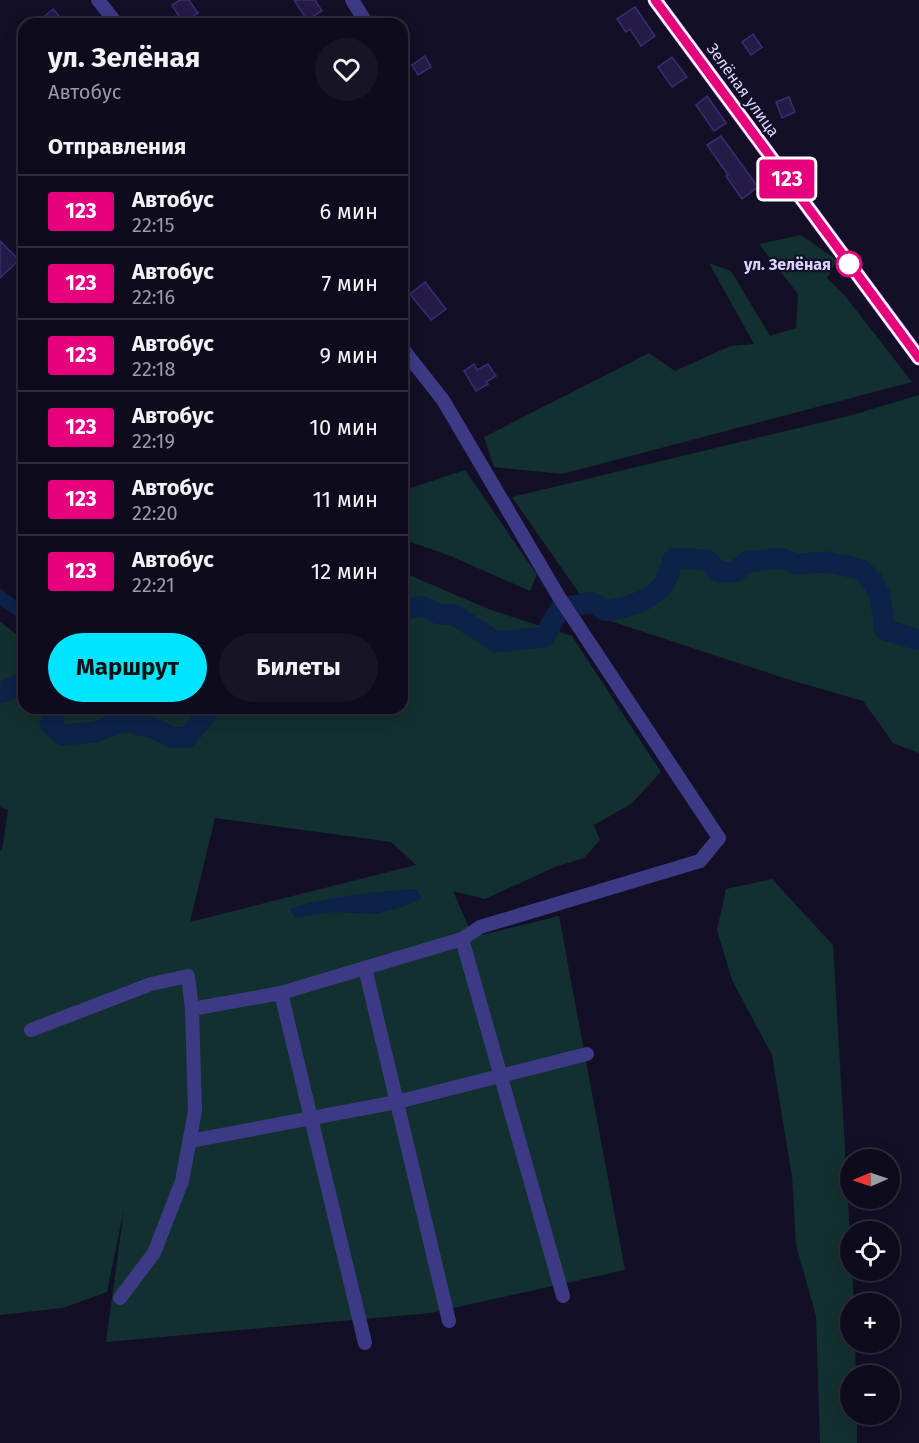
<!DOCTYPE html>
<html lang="ru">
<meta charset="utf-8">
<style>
:root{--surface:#0e0b1c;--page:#171425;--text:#f1f3f6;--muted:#9b9ba3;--line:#2e2b3b;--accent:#00e5ff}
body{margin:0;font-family:"Fira Sans",sans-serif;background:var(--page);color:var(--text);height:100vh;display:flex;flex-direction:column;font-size:22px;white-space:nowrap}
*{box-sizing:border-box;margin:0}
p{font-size:20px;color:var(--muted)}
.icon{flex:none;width:33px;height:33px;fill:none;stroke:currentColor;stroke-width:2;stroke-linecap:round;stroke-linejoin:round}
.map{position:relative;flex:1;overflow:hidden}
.panel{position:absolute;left:18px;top:18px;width:390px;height:696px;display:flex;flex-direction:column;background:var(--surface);border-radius:18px;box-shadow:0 3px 15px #0003,0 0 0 2px var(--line)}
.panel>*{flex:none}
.badge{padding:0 12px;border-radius:4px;font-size:21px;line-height:39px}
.needle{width:39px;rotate:268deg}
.controls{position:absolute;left:840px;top:1149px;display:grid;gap:12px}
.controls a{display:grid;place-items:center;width:60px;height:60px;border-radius:50%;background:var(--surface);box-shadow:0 3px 15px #0003,0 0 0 2px var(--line);font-size:30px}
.map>.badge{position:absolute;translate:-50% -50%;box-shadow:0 0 0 3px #fff}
h2{padding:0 30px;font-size:22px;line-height:54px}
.round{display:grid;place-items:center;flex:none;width:63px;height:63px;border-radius:32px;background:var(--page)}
.head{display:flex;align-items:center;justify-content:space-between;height:102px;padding:0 30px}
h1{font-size:28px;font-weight:700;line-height:45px}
.action{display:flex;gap:12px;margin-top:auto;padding:12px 30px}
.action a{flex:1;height:69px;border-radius:36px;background:var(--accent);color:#111;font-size:24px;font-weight:700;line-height:69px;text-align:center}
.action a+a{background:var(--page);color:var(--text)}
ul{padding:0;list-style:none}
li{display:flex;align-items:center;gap:18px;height:72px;padding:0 30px;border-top:2px solid var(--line)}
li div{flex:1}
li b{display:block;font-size:22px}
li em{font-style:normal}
li .badge{min-width:66px;font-weight:700;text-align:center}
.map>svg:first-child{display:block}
.green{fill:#12302f;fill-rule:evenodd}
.water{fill:#0c2248}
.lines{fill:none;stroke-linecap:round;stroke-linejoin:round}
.river{stroke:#0c2248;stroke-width:21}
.building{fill:#241b47;stroke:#3b2d73;stroke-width:1.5}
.minor{stroke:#3d3a85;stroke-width:14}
.major{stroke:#c25bff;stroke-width:15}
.line-casing{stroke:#fff;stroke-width:14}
.line{stroke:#e6007e;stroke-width:9}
.stop-dot{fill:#fff;stroke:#e6007e;stroke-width:3}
.labels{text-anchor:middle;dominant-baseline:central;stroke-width:4.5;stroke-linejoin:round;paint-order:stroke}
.street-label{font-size:16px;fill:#d9d4ff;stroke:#130f26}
.stop-label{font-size:16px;font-weight:bold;fill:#d9d4ff;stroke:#130f26;text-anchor:end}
</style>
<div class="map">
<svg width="919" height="1443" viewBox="0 0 919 1443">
<rect width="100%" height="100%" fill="#130f26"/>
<g class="green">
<polygon points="801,235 837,260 827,278 846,297 912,382 562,474 494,467 484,437 649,353 675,371 730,346 754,344 709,263 731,271 770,336 796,328 798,294 759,244"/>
<polygon points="919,395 919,753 893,743 863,701 790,680 595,616 512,497 852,415"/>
<polygon points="465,470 537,575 530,591 448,555 402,539 402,491"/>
<path d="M402,572L491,610L572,636L661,772L631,804L594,825L600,840L584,858L555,867L485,899L453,891L473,937L559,916L625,1270L431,1313L106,1342L124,1209L107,1292L63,1308L0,1315V851L2,850L8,810L0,807V621L24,641V708H402ZM215,818L391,842L416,865L190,922Z"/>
<polygon points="772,879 833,945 854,1303 850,1304 850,1342 855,1343 856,1375 850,1376 850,1414 857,1415 857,1443 820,1443 816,1316 796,1245 792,1177 772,1055 732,980 717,930 726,889"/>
</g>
<g class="water">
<path d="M0,588C19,603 24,602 24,628L14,615L0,606Z"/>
<path d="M416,889L422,898L403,907L375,914L333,912L295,918L290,909C326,896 377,892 416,889Z"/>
</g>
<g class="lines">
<g class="river">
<path d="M402,608L424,607L439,614L455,615L496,642L544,637L560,609L592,602L606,611C624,608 651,601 663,585C668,578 671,566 674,558L707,560L719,572H735L747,562L781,558L796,564L828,562L860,569L872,580L880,596L885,630L919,640"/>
<polyline points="0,693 24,683"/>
<polyline points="57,708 50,724 63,735 95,732 125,721 156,729 171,737 187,738 207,713 206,708"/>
</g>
</g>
<g class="building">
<polygon points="180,0 189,0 198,13 183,23 172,5"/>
<polygon points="294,0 315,0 322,11 307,20"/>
<polygon points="635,7 655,36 641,46 630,29 626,32 617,19"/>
<polygon points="53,9 66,24 36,24"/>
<polygon points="753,34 762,47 751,55 742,42"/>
<polygon points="425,56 431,67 418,75 412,65"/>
<polygon points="672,57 687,77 672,87 658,67"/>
<polygon points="707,96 726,123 714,131 696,105"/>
<polygon points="789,97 795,112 782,118 776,102"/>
<polygon points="721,136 758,187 742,199 726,176 728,175 707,145"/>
<polygon points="0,241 19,260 0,278"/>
<polygon points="425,282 446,309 431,320 410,294"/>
<polygon points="474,364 477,370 488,364 496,376 486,382 488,384 476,391 464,371"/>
</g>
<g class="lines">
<g class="minor">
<polyline points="98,0 117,24"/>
<polyline points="352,0 367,24"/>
<polyline points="462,939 563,1296"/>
<polyline points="365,968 449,1321"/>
<polyline points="281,993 365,1343"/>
<polyline points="192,1009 281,993 462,939 480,927 700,861 719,838 559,597 443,400 402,348"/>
<polyline points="31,1030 151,984 188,976 192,1009 195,1111 182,1181 154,1253 120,1298"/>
<polyline points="190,1141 397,1102 587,1054"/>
</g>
<polyline class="major" points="655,0 919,358"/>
</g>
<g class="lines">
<g class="line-casing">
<polyline id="line" points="655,0 919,358"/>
</g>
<use href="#line" class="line"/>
</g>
<circle class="stop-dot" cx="849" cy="264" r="12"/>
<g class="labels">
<g class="street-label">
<text transform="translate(743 90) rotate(54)">Зелёная улица</text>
</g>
<g class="stop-label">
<text x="831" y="264">ул. Зелёная</text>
</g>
</g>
</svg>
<div class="controls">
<a><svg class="needle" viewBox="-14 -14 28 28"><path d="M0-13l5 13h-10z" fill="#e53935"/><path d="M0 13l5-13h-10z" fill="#9b9ba3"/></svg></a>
<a><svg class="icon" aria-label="locate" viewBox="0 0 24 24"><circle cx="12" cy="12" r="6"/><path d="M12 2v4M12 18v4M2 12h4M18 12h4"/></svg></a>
<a>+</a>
<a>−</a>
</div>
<b class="badge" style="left:787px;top:179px;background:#e6007e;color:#fff">123</b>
<section class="panel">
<div class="head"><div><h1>ул. Зелёная</h1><p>Автобус</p></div><a class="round"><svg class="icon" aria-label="heart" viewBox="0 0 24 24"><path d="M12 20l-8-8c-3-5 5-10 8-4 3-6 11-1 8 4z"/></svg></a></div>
<h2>Отправления</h2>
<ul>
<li><span class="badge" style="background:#e6007e;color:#fff">123</span><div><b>Автобус</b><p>22:15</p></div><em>6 мин</em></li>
<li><span class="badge" style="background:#e6007e;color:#fff">123</span><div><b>Автобус</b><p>22:16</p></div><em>7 мин</em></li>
<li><span class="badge" style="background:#e6007e;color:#fff">123</span><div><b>Автобус</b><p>22:18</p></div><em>9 мин</em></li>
<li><span class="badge" style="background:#e6007e;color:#fff">123</span><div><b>Автобус</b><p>22:19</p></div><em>10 мин</em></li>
<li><span class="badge" style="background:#e6007e;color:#fff">123</span><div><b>Автобус</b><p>22:20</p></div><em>11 мин</em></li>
<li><span class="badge" style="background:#e6007e;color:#fff">123</span><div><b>Автобус</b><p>22:21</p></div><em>12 мин</em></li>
</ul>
<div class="action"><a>Маршрут</a><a>Билеты</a></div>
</section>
</div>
